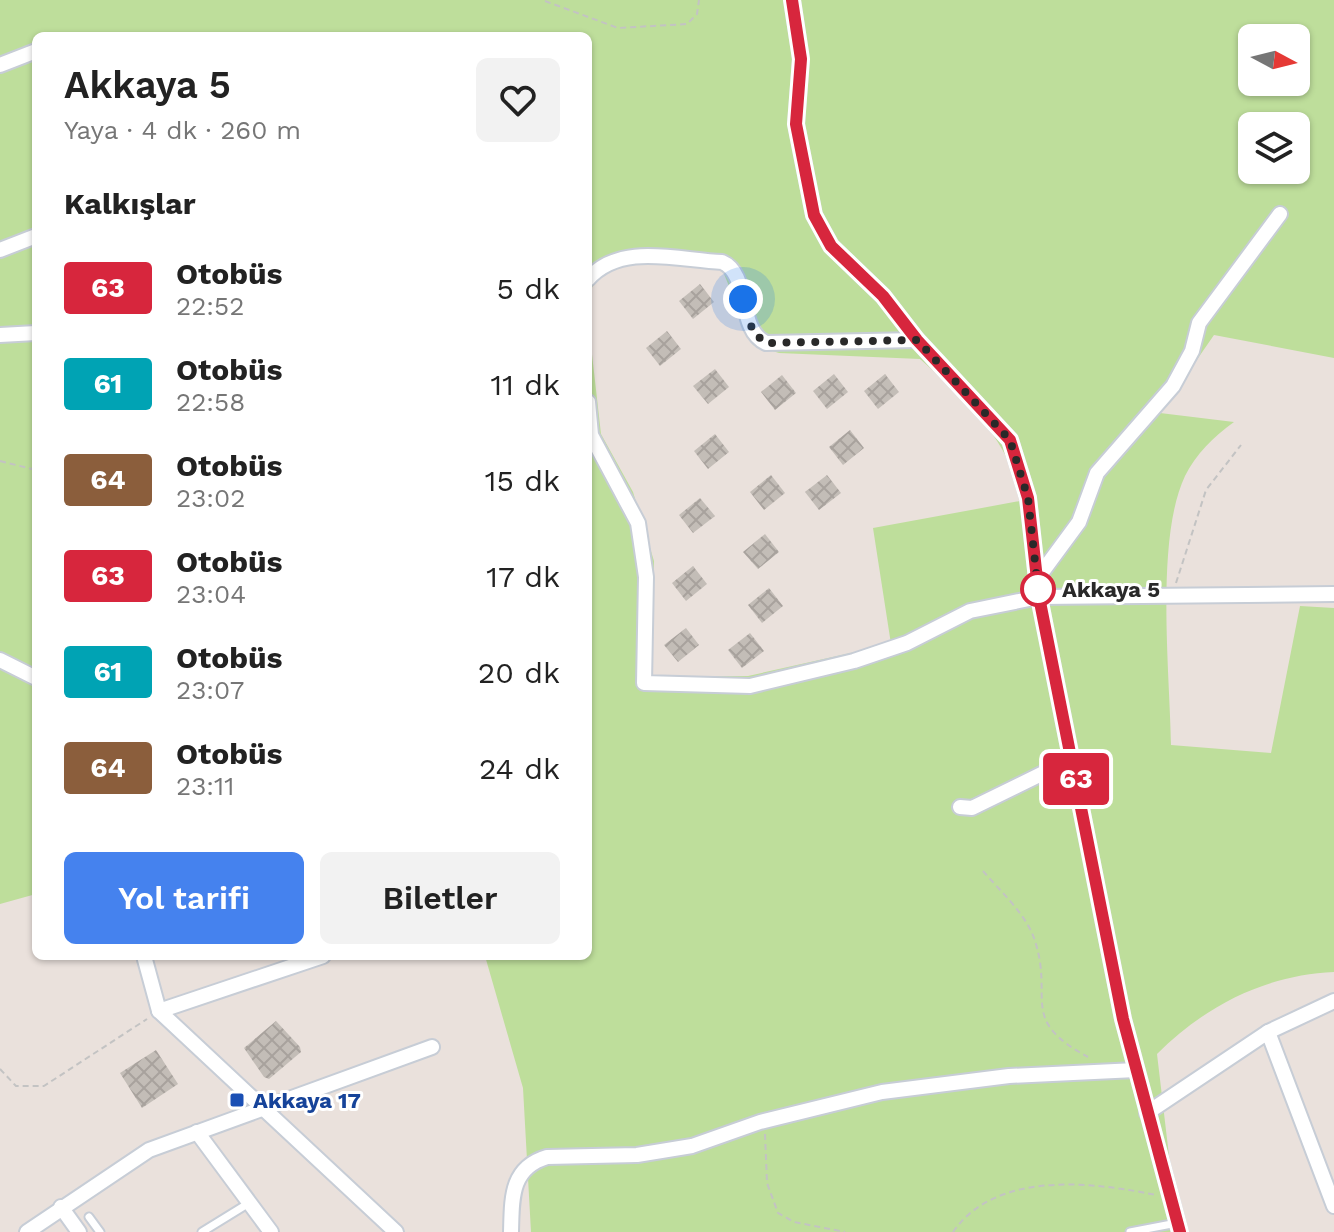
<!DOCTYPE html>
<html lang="tr">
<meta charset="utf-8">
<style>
:root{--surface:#fff;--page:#f2f2f2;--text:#222;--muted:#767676;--accent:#4582ee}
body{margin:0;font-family:"Work Sans",sans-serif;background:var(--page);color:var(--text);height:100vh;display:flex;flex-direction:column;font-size:30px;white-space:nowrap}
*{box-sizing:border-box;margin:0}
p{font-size:26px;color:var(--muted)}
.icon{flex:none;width:44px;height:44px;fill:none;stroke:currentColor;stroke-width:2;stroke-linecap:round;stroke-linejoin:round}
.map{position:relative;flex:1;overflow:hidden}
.drawer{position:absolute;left:32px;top:32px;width:560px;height:928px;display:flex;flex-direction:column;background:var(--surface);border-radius:12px;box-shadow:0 2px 6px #0004}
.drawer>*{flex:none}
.badge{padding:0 16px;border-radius:6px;font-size:28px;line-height:52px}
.needle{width:52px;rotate:97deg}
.buttons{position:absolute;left:1238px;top:24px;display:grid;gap:16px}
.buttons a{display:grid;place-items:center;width:72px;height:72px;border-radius:12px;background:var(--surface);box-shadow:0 2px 6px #0004;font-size:40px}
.you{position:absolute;width:40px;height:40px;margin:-20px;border:6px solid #fff;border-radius:50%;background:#1a73e8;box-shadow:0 0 0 12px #1a73e833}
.map>.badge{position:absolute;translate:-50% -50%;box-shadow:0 0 0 4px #fff}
h2{padding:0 32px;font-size:30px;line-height:72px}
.round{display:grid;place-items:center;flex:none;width:84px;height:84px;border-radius:12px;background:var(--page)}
.overview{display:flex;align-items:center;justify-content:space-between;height:136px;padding:0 32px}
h1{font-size:38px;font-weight:600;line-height:60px}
.primary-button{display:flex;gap:16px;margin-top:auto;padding:16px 32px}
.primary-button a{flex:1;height:92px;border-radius:12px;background:var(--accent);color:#fff;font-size:32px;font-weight:600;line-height:92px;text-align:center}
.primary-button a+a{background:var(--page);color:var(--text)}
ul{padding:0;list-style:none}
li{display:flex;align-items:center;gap:24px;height:96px;padding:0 32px}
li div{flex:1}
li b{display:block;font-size:30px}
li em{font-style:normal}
li .badge{min-width:88px;font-weight:700;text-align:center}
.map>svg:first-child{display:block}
.grass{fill:#bede9b;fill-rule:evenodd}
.building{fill:url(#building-cross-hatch)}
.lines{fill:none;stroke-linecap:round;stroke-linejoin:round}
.lane-casing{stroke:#c7cdd6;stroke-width:11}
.street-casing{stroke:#c7cdd6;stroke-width:18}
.path{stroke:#c3c3c3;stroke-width:2;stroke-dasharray:6 4;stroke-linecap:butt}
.lane{stroke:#fff;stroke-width:7}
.street{stroke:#fff;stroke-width:14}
.line-casing{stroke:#fff;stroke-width:18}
.line{stroke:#d7263d;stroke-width:12}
.walk{stroke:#292929;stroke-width:8;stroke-dasharray:0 14.4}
.stop-dot{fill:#fff;stroke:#d7263d;stroke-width:4}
.transit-dot{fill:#1a4fb4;stroke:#fff;stroke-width:3}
.labels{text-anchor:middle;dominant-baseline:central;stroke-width:6;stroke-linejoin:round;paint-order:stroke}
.stop-label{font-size:22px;font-weight:bold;fill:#292929;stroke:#fff;text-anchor:start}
.transit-label{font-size:22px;font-weight:bold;fill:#164399;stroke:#fff;text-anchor:start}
</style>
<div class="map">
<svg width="1334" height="1232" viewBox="0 0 1334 1232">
<defs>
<pattern id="building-cross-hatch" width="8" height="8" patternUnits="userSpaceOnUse" patternTransform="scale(2)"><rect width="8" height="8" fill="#c3bdb7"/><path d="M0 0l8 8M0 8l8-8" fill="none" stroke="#a8a29d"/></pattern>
</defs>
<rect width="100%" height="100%" fill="#eae1dc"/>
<path class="grass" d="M0,0H1334V358L1214,335L1160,413L1234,422C1213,437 1196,454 1185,476C1155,539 1170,674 1171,745L1271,753L1300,606L1334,608V972C1265,975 1205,1006 1157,1054L1178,1232H531L523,1088L485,956H588V319L601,434L633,492L654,561L651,677L748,676L891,644L873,528L1020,501C1015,444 960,394 920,359L779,353L753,345L722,269C677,264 610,242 588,296V36H36V894L0,904ZM1252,38H1296V82H1252ZM1252,126H1296V170H1252Z"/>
<g class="building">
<polygon points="700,284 714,302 693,319 679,301"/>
<polygon points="667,331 681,349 660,366 646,348"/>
<polygon points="715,369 729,387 708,404 693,386"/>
<polygon points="834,374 848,392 827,409 813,391"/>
<polygon points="885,374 899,392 878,409 864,391"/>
<polygon points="782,375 796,393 775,410 761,392"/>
<polygon points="850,430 864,448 843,465 829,447"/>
<polygon points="715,434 729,452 708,469 694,451"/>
<polygon points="771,475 785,493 764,510 750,492"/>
<polygon points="827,475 841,493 819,510 805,492"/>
<polygon points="700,498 715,516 693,533 679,515"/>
<polygon points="765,534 779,552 758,569 743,552"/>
<polygon points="693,566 707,584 686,601 672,583"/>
<polygon points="769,588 783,606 762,623 748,605"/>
<polygon points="686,628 699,645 678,662 664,645"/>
<polygon points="750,633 764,651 742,668 728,650"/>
<polygon points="276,1021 300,1047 301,1052 269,1079 264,1077 244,1048"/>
<polygon points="156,1050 178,1084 142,1108 120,1073"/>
</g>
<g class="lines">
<g class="lane-casing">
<g id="lane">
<polyline points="89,1217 100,1232"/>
<polyline points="202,1232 249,1203"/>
<polyline points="1130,1232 1177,1223"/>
</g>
</g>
<g class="street-casing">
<g id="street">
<polyline points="792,0 801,59 796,124 814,215 831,246 883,296 917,340 1010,440 1028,498 1039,597 1123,1019 1180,1232"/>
<polyline points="0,65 36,51"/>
<polyline points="0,250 36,236"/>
<path d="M588,279C621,242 677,260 722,262C751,274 736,329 766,343L917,340"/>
<polyline points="0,335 36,333"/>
<polyline points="588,402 591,435 638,523 646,577 644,683 750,686 854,661 907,643 970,611 1039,597 1334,594"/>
<polyline points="1037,579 1079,522 1097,473 1173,386 1192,351 1199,323 1280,214"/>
<polyline points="0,660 36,678"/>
<polyline points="960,807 972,808 1072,759"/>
<polyline points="144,956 159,1011 396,1232"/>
<polyline points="159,1011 323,956"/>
<polyline points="1268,1032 1334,1001"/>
<polyline points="1147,1113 1268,1032 1334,1206"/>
<polyline points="197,1132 271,1232"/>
<polyline points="61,1207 79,1232"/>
<polyline points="27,1232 149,1150 432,1047"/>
<path d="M511,1232C512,1199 510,1168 547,1157L637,1155L692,1146L760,1122L882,1092L1009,1076L1136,1070"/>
</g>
</g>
<g class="path">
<polyline points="545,1 618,28 687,24 697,14 699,0"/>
<polyline points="0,461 36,470"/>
<polyline points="1176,583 1206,490 1241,445"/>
<path d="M983,871C1001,892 1027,915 1035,941C1054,1000 1018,1019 1088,1057"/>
<polyline points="0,1069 16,1086 44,1086 147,1019"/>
<polyline points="765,1134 767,1183 778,1213 794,1222 845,1232"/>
<path d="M953,1232C996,1170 1093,1182 1156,1195"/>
</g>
<use href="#lane" class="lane"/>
<use href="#street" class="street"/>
</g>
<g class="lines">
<g class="line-casing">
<polyline id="line" points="792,0 801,59 796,124 814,215 831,246 883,296 917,340 1010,440 1028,498 1039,597 1123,1019 1180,1232"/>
</g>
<use href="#line" class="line"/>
<polyline class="walk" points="743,299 753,332 766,343 917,340 1010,440 1028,498 1038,589"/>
</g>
<circle class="stop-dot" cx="1038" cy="589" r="16"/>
<rect class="transit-dot" x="229" y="1092" width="16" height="16" rx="4"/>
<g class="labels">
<g class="stop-label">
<text x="1062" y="589">Akkaya 5</text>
</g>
<g class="transit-label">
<text x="253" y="1100">Akkaya 17</text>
</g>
</g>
</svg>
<div class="buttons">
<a><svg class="needle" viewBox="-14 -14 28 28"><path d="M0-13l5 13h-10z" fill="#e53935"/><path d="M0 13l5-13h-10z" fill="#767676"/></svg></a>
<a><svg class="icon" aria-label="layers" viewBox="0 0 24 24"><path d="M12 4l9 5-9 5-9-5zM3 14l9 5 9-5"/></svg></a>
</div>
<div class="you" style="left:743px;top:299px"></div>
<b class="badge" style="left:1076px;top:779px;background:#d7263d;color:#fff">63</b>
<section class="drawer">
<div class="overview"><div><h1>Akkaya 5</h1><p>Yaya · 4 dk · 260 m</p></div><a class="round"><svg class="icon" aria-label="heart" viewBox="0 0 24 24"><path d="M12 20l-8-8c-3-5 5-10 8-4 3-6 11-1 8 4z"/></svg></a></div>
<h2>Kalkışlar</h2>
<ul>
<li><span class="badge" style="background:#d7263d;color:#fff">63</span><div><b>Otobüs</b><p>22:52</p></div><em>5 dk</em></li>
<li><span class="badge" style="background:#00a3b4;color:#fff">61</span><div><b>Otobüs</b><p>22:58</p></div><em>11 dk</em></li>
<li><span class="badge" style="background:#8b5e3c;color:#fff">64</span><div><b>Otobüs</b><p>23:02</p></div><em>15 dk</em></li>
<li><span class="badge" style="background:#d7263d;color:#fff">63</span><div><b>Otobüs</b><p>23:04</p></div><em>17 dk</em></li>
<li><span class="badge" style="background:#00a3b4;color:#fff">61</span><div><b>Otobüs</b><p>23:07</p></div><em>20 dk</em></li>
<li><span class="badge" style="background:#8b5e3c;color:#fff">64</span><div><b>Otobüs</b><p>23:11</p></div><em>24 dk</em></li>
</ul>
<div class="primary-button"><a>Yol tarifi</a><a>Biletler</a></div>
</section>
</div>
